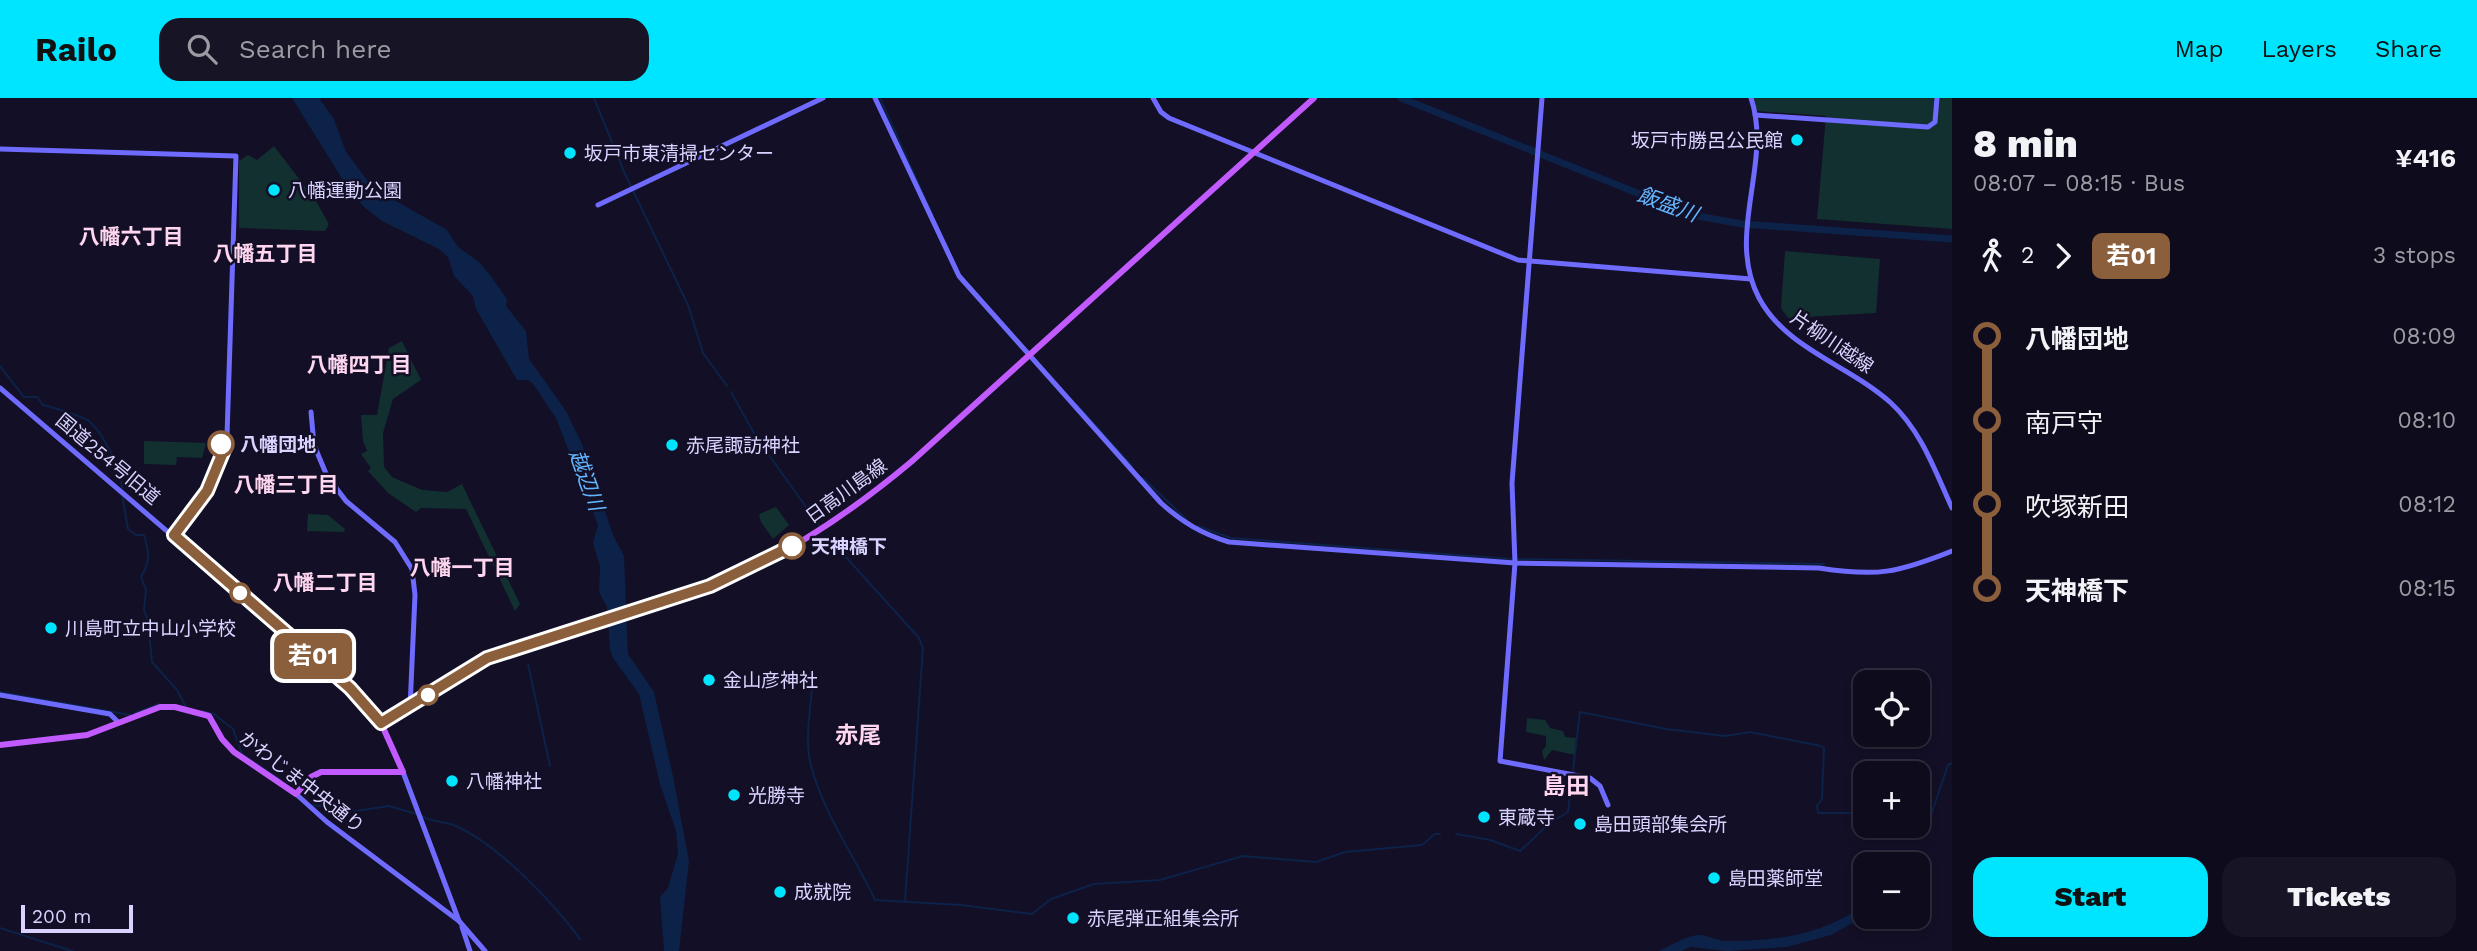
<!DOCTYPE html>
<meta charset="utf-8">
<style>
:root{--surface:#0e0b1c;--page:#171425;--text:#f1f3f6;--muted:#9b9ba3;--line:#2e2b3b;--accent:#00e5ff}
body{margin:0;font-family:"Work Sans","Noto Sans JP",sans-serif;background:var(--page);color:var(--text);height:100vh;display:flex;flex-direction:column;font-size:26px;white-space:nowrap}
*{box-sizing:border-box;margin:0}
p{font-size:23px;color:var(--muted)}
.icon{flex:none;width:38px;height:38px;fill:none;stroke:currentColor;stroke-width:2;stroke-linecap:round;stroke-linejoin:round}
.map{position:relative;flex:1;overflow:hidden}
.drawer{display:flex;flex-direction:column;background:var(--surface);width:525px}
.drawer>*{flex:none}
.badge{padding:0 14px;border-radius:10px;font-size:24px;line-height:46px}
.buttons{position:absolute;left:1853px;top:572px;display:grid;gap:14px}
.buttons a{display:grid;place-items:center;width:77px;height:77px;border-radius:14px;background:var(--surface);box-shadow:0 4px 10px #0003,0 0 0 2px var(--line);font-size:35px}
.scale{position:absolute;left:21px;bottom:18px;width:112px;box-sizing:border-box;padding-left:7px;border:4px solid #d9d4ff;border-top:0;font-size:19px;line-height:24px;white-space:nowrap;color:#d9d4ff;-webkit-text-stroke:5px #130f26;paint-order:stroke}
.map>.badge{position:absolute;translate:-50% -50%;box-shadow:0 0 0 4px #fff}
.legs{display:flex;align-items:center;gap:10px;height:77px;padding:0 21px;font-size:23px}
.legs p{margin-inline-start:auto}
.summary{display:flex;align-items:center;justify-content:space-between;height:119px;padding:0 21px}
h1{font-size:38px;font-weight:800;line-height:52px}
.action{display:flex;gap:14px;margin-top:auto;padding:14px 21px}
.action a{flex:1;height:80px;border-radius:21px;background:var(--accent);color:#111;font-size:28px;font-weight:800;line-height:80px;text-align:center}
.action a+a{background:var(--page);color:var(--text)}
ul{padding:0 21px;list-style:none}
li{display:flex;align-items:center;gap:24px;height:84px;font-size:26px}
li i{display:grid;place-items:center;width:10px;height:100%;margin:0 9px;background:currentColor}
li i::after{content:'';width:18px;height:18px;margin:-9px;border:5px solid;border-radius:50%;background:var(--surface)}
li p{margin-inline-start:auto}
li:first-child i{background:linear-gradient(#0000 50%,currentColor 0)}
li:last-child i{background:linear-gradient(currentColor 50%,#0000 0)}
header{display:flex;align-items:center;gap:42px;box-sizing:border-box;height:98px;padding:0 35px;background:var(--accent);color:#111}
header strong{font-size:33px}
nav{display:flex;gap:38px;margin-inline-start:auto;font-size:24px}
.search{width:490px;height:63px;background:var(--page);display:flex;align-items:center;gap:18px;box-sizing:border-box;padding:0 24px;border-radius:21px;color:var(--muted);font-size:26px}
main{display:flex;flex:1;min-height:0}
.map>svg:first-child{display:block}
.green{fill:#12302f}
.water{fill:#0c2248}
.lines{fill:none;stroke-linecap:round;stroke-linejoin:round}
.stream{stroke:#0c2248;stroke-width:2}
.river{stroke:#0c2248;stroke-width:7}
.secondary{stroke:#6f6bff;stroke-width:5}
.primary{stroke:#c25bff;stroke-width:6}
.line-1-casing{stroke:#fff;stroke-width:16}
.line-1{stroke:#8b5e3c;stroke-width:10}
.poi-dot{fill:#00e5ff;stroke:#130f26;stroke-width:2.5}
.stop-1-dot{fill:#fff;stroke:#8b5e3c;stroke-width:3.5}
.labels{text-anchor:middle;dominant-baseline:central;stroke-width:5;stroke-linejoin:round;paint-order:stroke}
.poi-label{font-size:19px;fill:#d9d4ff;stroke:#130f26;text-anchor:start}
.street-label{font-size:19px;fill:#d9d4ff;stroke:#130f26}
.stop-label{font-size:19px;font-weight:bold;fill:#d9d4ff;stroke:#130f26;text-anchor:start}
.water-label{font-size:21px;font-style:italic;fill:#62b6ff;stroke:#130f26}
.neighbourhood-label{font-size:21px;font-weight:bold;fill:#ffd6f0;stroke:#130f26}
.quarter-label{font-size:23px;font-weight:bold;fill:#ffd6f0;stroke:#130f26}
</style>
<header>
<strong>Railo</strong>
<div class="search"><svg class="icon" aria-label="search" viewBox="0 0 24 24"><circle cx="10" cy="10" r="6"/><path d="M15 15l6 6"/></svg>Search here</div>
<nav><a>Map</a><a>Layers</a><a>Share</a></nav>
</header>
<main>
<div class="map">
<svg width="1952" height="853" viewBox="0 0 1952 853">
<rect width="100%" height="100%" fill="#130f26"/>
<g class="green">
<polygon points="1753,0 1952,0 1952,131 1817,121 1826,18 1757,13"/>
<polygon points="274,48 316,103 329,126 325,133 239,130 239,63 248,57 257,62"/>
<polygon points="1785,153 1880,161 1876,215 1788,220 1781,210"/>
<polygon points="402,243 421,282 393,301 383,335 384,369 392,379 422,392 447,394 462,386 520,506 515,513 466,411 421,410 416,414 388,395 368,373 371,370 361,356 367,353 363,343 361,317 377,317 389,250"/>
<polygon points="144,343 206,345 202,360 177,359 176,367 144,366"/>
<polygon points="776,409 789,427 773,441 761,424 759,416"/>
<polygon points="308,416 328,417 345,431 344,434 307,433"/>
<polygon points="1527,620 1545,622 1550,630 1563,633 1565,639 1576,640 1575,657 1552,652 1544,662 1542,653 1546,648 1546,638 1526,634"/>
</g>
<g class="water">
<polygon points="292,0 319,0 334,21 346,54 373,90 447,132 458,149 479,164 490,177 507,201 506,208 526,233 529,261 566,313 582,346 613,437 624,458 628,556 654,594 673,678 689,763 679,853 664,853 660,799 668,790 678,756 676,733 660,686 639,596 613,560 610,551 607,509 599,494 600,469 593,445 598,427 556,320 533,286 528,282 517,282 476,211 473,198 454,178 448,159 439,151 382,123 364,109 346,87"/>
<path d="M1865,807V818L1831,837L1787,849L1727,853L1691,849L1681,853H1659C1669,848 1688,837 1699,837C1708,837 1717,843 1726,843C1777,843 1822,837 1865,807Z"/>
</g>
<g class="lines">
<g class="stream">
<polyline points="594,0 625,76 688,207 703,255 727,288"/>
<polyline points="880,0 932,116"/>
<path d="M0,268L24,299H37L43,307C49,308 86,320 89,323C103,335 122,372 122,391"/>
<polyline points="731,294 756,339 819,427"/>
<polyline points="1077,307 1132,368"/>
<polyline points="1143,380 1187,422"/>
<path d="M122,396L128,431L136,437H144C149,454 151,463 141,479L146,492L144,512L148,523L152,564L177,592L186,609"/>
<polyline points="1198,428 1231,440 1511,461"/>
<polyline points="827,438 919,540 923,550 905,803"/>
<polyline points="1517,461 1824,466"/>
<polyline points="528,566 550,668"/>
<path d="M812,590C810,615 804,646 812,671C825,718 855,759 875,802L961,807L1032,816L1051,801L1094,786L1160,782L1243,758L1316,764L1345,754L1422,747L1435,736H1440"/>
<polyline points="0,594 130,617"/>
<polyline points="202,613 214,616 233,631 242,656 281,682"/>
<polyline points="135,615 159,606"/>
<polyline points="312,707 356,713 389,708 417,716"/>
<polyline points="1918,717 1931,717 1948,667 1952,665"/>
<path d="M422,718C434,725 446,723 458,729C499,748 553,804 580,841"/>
<polyline points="1456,736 1490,742 1520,753 1551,724 1568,714 1580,614 1666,631 1725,638 1750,634 1821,648 1824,650 1822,701 1817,708 1818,715 1866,715"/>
<polyline points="0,830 72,853"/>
</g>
<polyline class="river" points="1401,0 1692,117 1742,126 1952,141"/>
<g class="secondary">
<path d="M875,0L959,178L1161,405C1182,424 1202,436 1229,444L1515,465L1819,470C1877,479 1897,475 1952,453"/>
<polyline points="1153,0 1161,14 1169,20 1518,162 1751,181"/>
<polyline points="1542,0 1512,385 1515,465 1500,663 1590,680 1600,688 1608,707"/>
<path d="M1751,0C1773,65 1725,136 1759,200C1786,251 1849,267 1891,305C1922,334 1935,373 1952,410"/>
<polyline points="1755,17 1928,29 1935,24 1937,0"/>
<polyline points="0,51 236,58 227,338 213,382 174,437"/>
<polyline points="598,107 823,0"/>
<polyline points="0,290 350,590 381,625"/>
<polyline points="311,314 314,347 327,378 346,403 395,444 412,471 415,497 410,610"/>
<polyline points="0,597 110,616 118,624"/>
<polyline points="403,674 459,823 485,853"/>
<polyline points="296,696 327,724 459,823"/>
<polyline points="462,829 470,853"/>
</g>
<path class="primary" d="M0,647L87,637L160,609H175L209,618L222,641L234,654L296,696L311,679L321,674H403L381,625C420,607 450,574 490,559C561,530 637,515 708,489C783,461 850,415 911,364L1314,0"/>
</g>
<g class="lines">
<g class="line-1-casing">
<polyline id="line-1" points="221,346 226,347 207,393 174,437 350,590 381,625 487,560 710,488 792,448"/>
</g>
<use href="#line-1" class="line-1"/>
</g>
<g class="poi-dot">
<circle cx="1797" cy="42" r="7"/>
<circle cx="570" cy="55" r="7"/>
<circle cx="274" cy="92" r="7"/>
<circle cx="672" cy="347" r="7"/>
<circle cx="51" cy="530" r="7"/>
<circle cx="709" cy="582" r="7"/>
<circle cx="452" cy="683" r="7"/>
<circle cx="734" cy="697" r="7"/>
<circle cx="1484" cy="719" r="7"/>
<circle cx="1580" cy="726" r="7"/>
<circle cx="1714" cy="780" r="7"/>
<circle cx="780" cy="794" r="7"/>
<circle cx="1073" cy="820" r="7"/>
</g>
<g class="stop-1-dot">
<circle cx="221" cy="346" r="12"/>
<circle cx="792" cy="448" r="12"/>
<circle cx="240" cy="495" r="9"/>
<circle cx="428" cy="597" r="9"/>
</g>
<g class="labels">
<g class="poi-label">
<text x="1783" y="42" text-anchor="end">坂戸市勝呂公民館</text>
<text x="584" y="55">坂戸市東清掃センター</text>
<text x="288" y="92">八幡運動公園</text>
<text x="686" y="347">赤尾諏訪神社</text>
<text x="65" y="530">川島町立中山小学校</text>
<text x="723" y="582">金山彦神社</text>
<text x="466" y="683">八幡神社</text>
<text x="748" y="697">光勝寺</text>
<text x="1498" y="719">東蔵寺</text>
<text x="1594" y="726">島田頭部集会所</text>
<text x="1728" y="780">島田薬師堂</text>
<text x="794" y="794">成就院</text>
<text x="1087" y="820">赤尾弾正組集会所</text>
</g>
<g class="street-label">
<text transform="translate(1832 244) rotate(34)">片柳川越線</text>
<text transform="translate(108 361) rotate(40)">国道254号旧道</text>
<text transform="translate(846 393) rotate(-36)">日高川島線</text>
<text transform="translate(302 684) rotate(38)">かわじま中央通り</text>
</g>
<g class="stop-label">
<text x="240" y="346">八幡団地</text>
<text x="811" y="448">天神橋下</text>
</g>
<g class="water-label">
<text transform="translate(1668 106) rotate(20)">飯盛川</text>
<text transform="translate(587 382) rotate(70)">越辺川</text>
</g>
<g class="neighbourhood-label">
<text x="131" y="138">八幡六丁目</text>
<text x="265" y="155">八幡五丁目</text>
<text x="359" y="266">八幡四丁目</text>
<text x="286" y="386">八幡三丁目</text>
<text x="462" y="469">八幡一丁目</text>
<text x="325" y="484">八幡二丁目</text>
</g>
<g class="quarter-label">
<text x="858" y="637">赤尾</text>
<text x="1566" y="688">島田</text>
</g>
</g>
</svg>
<div class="buttons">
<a><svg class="icon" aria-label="locate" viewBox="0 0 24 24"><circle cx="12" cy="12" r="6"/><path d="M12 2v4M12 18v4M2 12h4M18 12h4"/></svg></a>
<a>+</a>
<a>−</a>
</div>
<div class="scale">200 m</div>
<b class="badge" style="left:313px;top:558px;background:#8b5e3c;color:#fff">若01</b>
</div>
<section class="drawer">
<div class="summary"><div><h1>8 min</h1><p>08:07 – 08:15 · Bus</p></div><b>¥416</b></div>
<div class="legs"><svg class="icon" aria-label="walk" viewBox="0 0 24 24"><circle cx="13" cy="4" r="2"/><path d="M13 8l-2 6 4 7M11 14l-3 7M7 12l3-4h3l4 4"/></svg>2<svg class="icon" aria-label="forward" viewBox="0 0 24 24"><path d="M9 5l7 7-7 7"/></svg><b class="badge" style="background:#8b5e3c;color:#fff">若01</b><p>3 stops</p></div>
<ul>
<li><i style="color:#8b5e3c"></i><b>八幡団地</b><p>08:09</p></li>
<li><i style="color:#8b5e3c"></i><span>南戸守</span><p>08:10</p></li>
<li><i style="color:#8b5e3c"></i><span>吹塚新田</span><p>08:12</p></li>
<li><i style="color:#8b5e3c"></i><b>天神橋下</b><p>08:15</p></li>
</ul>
<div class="action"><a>Start</a><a>Tickets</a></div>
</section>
</main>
